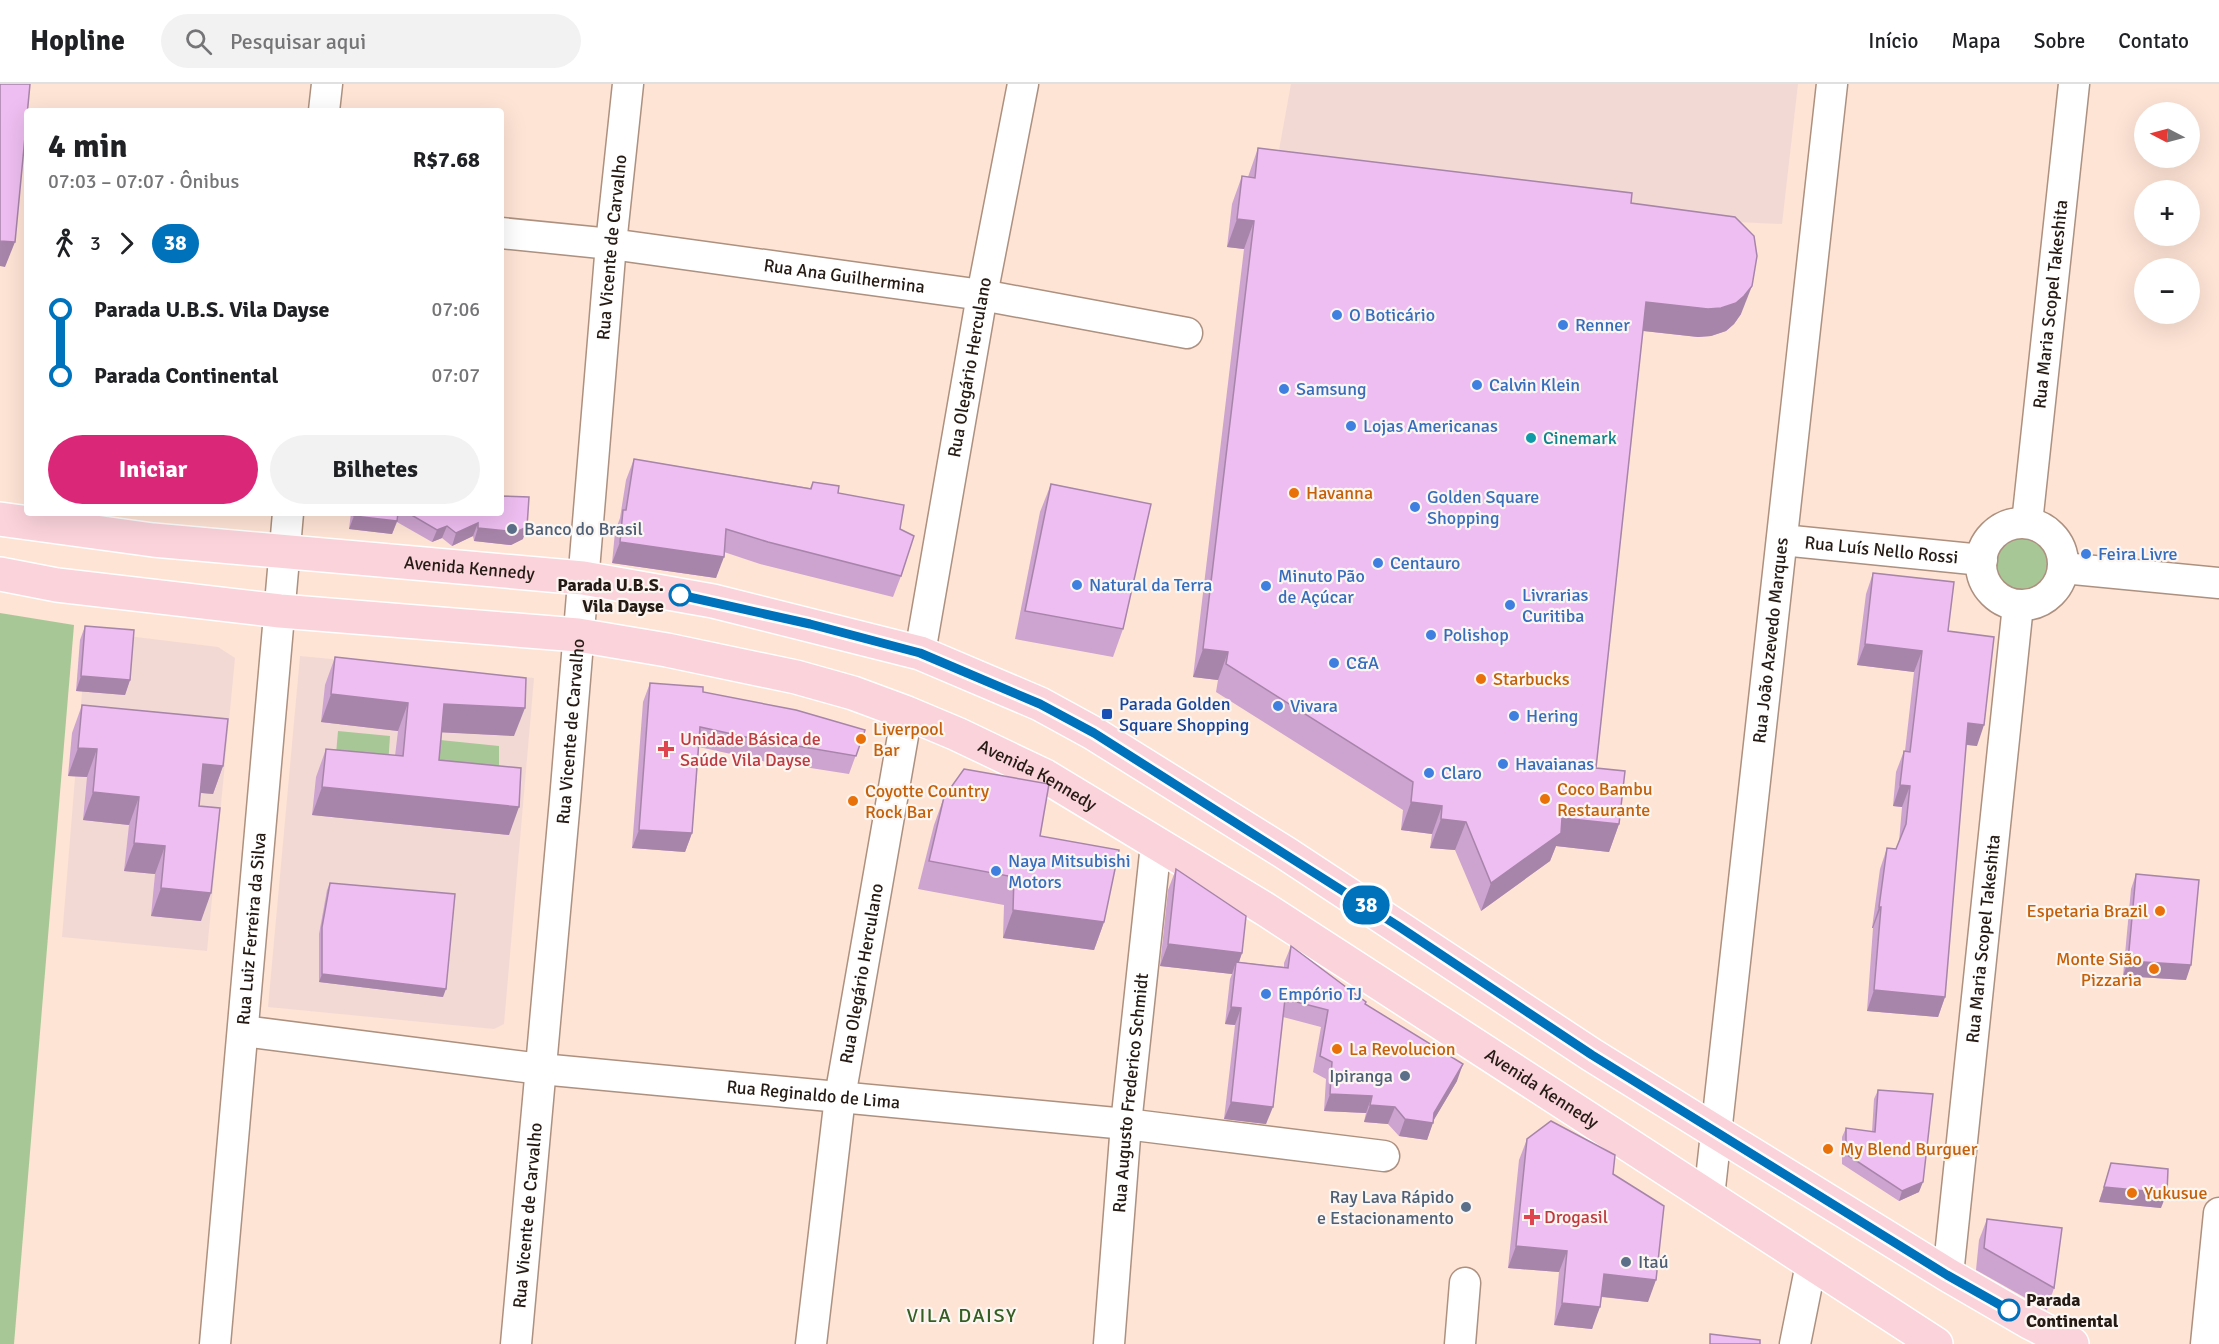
<!DOCTYPE html>
<html lang="pt">
<meta charset="utf-8">
<style>
:root{--surface:#fff;--page:#f2f2f2;--text:#202124;--muted:#757577;--line:#e0e0e0;--accent:#db2777}
body{margin:0;font-family:Signika,sans-serif;background:var(--page);color:var(--text);height:100vh;display:flex;flex-direction:column;font-size:22px;white-space:nowrap}
*{box-sizing:border-box;margin:0}
p{font-size:20px;color:var(--muted)}
.icon{flex:none;width:33px;height:33px;fill:none;stroke:currentColor;stroke-width:2;stroke-linecap:round;stroke-linejoin:round}
.map{position:relative;flex:1;overflow:hidden}
.side{position:absolute;left:24px;top:24px;width:480px;height:408px;display:flex;flex-direction:column;background:var(--surface);border-radius:6px;box-shadow:0 6px 24px #0002}
.side>*{flex:none}
.badge{padding:0 12px;border-radius:20px;font-size:21px;line-height:39px}
.needle{width:39px;rotate:276deg}
.tools{position:absolute;left:2134px;top:18px;display:grid;gap:12px}
.tools a{display:grid;place-items:center;width:66px;height:66px;border-radius:50%;background:var(--surface);box-shadow:0 6px 24px #0002;font-size:30px}
.map>.badge{position:absolute;translate:-50% -50%;box-shadow:0 0 0 3px #fff}
.legs{display:flex;align-items:center;gap:9px;height:66px;padding:0 24px;font-size:20px}
.legs p{margin-inline-start:auto}
.overview{display:flex;align-items:center;justify-content:space-between;height:102px;padding:0 24px}
h1{font-size:33px;font-weight:700;line-height:45px}
.button{display:flex;gap:12px;margin-top:auto;padding:12px 24px}
.button a{flex:1;height:69px;border-radius:36px;background:var(--accent);color:#fff;font-size:24px;font-weight:700;line-height:69px;text-align:center}
.button a+a{background:var(--page);color:var(--text)}
ul{padding:0 24px;list-style:none}
li{display:flex;align-items:center;gap:21px;height:66px;font-size:22px}
li i{display:grid;place-items:center;width:9px;height:100%;margin:0 8px;background:currentColor}
li i::after{content:'';width:15px;height:15px;margin:-8px;border:4px solid;border-radius:50%;background:var(--surface)}
li p{margin-inline-start:auto}
li:first-child i{background:linear-gradient(#0000 50%,currentColor 0)}
li:last-child i{background:linear-gradient(currentColor 50%,#0000 0)}
header{display:flex;align-items:center;gap:36px;box-sizing:border-box;height:84px;padding:0 30px;background:var(--surface);border-bottom:2px solid var(--line)}
header strong{font-size:28px}
nav{display:flex;gap:33px;margin-inline-start:auto;font-size:21px}
.search{width:420px;height:54px;background:var(--page);display:flex;align-items:center;gap:15px;box-sizing:border-box;padding:0 21px;border-radius:33px;color:var(--muted);font-size:22px}
.map>svg:first-child{display:block}
.education{fill:#f3d9d4}
.green{fill:#a7c896}
.lines{fill:none;stroke-linecap:round;stroke-linejoin:round}
.minor-casing{stroke:#ad907f;stroke-width:33}
.major-casing{stroke:#fff;stroke-width:36}
.minor{stroke:#fff;stroke-width:30}
.major{stroke:#fbd3db;stroke-width:33}
.wall{fill:#cda3cf}
.shaded-wall{fill:#a784a9}
.building{fill:#eebdf1;stroke:#a784a9;stroke-width:1.5}
.line-1-casing{stroke:#fff;stroke-width:14}
.line-1{stroke:#0072bc;stroke-width:9}
.shop-dot{fill:#3f7fe0;stroke:#fcf6f2;stroke-width:2}
.culture-dot{fill:#0f9aa8;stroke:#fcf6f2;stroke-width:2}
.food-dot{fill:#e8710a;stroke:#fcf6f2;stroke-width:2}
.service-dot{fill:#5c6f8a;stroke:#fcf6f2;stroke-width:2}
.stop-1-dot{fill:#fff;stroke:#0072bc;stroke-width:3}
.transit-dot{fill:#1a4fb4;stroke:#fcf6f2;stroke-width:2}
.health-dot{fill:#e0444e;stroke:#fcf6f2;stroke-width:2}
.labels{text-anchor:middle;dominant-baseline:central;stroke-width:4.5;stroke-linejoin:round;paint-order:stroke}
.street-label{font-size:18px;fill:#261b14;stroke:#fcf6f2}
.shop-label{font-size:18px;fill:#366cbe;stroke:#fcf6f2;text-anchor:start}
.culture-label{font-size:18px;fill:#0d838f;stroke:#fcf6f2;text-anchor:start}
.food-label{font-size:18px;fill:#c56008;stroke:#fcf6f2;text-anchor:start}
.service-label{font-size:18px;fill:#4e5e75;stroke:#fcf6f2;text-anchor:start}
.stop-label{font-size:18px;font-weight:bold;fill:#261b14;stroke:#fcf6f2;text-anchor:end}
.transit-label{font-size:18px;fill:#164399;stroke:#fcf6f2;text-anchor:start}
.health-label{font-size:18px;fill:#be3a42;stroke:#fcf6f2;text-anchor:start}
.neighbourhood-label{font-size:20px;letter-spacing:1.5px;fill:#355e23;stroke:#fcf6f2}
</style>
<header>
<strong>Hopline</strong>
<div class="search"><svg class="icon" aria-label="search" viewBox="0 0 24 24"><circle cx="10" cy="10" r="6"/><path d="M15 15l6 6"/></svg>Pesquisar aqui</div>
<nav><a>Início</a><a>Mapa</a><a>Sobre</a><a>Contato</a></nav>
</header>
<div class="map">
<svg width="2219" height="1260" viewBox="0 0 2219 1260">
<rect width="100%" height="100%" fill="#fee4d5"/>
<g class="education">
<polygon points="1291,0 1798,0 1782,140 1647,134 1275,88"/>
<polygon points="87,547 218,563 235,574 207,867 62,853"/>
<polygon points="300,572 534,594 504,940 494,945 268,923"/>
</g>
<g class="green">
<circle cx="2023" cy="480" r="31"/>
<polygon points="0,529 74,541 14,1260 0,1260"/>
<polygon points="338,647 390,652 387,697 334,693"/>
<polygon points="440,656 499,662 499,705 435,702"/>
</g>
<g class="lines">
<g class="minor-casing">
<g id="minor">
<polyline points="324,27 327,0"/>
<path id="s1" d="M501,149L611,160L982,211L1187,249"/>
<path id="s2" d="M2027,439L2074,0"/>
<circle cx="2022" cy="480" r="41"/>
<path id="s3" d="M1782,456L1982,476"/>
<polyline points="2063,484 2219,499"/>
<path id="s4" d="M920,569L982,211L1023,0"/>
<path id="s5" d="M244,947L541,985L1126,1040L1384,1072"/>
<path id="s6" d="M1709,1113L1832,0"/>
<path id="s7" d="M1948,1191L2018,521"/>
<path id="s8" d="M215,1260L288,429"/>
<path id="s9" d="M516,1260L565,716L611,160L628,0"/>
<path id="s10" d="M811,1260L840,1013L907,629"/>
<path id="s11" d="M1109,1260L1126,1040L1156,760"/>
<polyline points="1460,1260 1465,1199"/>
<polyline points="1795,1260 1811,1180"/>
<polyline points="2206,1260 2219,1129"/>
</g>
</g>
<g class="major-casing">
<g id="major">
<path id="s12" d="M0,435L153,456L583,494L713,517L920,569L1040,620L1093,649L1287,770L1592,971L1716,1048L1948,1191L2029,1238L2072,1260"/>
<path id="s13" d="M0,490L57,501L280,527L578,551L667,566L796,593L853,609L907,629L957,650L1045,692L1265,825L1936,1260"/>
</g>
</g>
<use href="#minor" class="minor"/>
<use href="#major" class="major"/>
</g>
<g class="wall">
<polygon points="1258,64 1631,119 1741,230 1734,240 1726,247 1711,252 1698,253 1643,247 1596,684 1619,740 1609,768 1556,762 1550,777 1481,827 1455,766 1430,764 1432,750 1401,746 1403,726 1216,608 1218,596 1193,593 1244,165 1227,163 1232,120 1242,92 1248,93"/>
<polygon points="634,375 810,404 813,398 838,409 900,445 901,492 893,513 760,480 724,468 716,494 612,479 615,448 620,434 626,396"/>
<polygon points="1051,400 1123,545 1113,573 1015,555 1040,428"/>
<polygon points="351,429 501,429 523,455 511,461 474,457 473,452 452,462 442,454 432,458 397,438 392,450 349,445"/>
<polygon points="1873,489 1948,547 1977,662 1966,661 1945,913 1938,933 1867,927 1873,844 1872,844 1880,785 1887,764 1896,765 1899,758 1902,723 1893,722 1896,688 1904,667 1905,667 1914,588 1857,581 1866,510"/>
<polygon points="85,542 130,596 125,611 76,607 80,556"/>
<polygon points="335,573 514,652 442,648 439,676 509,751 312,731 316,693 326,665 395,672 398,647 321,638 325,601"/>
<polygon points="650,599 703,608 865,646 849,690 785,680 785,682 699,663 692,749 685,768 632,764 643,618"/>
<polygon points="82,621 223,682 213,710 200,709 199,722 201,837 151,832 155,790 124,787 129,741 83,736 87,693 68,692 72,649"/>
<polygon points="944,713 1040,752 1104,838 1094,866 1003,854 1004,821 918,805 934,741"/>
<polygon points="1176,785 1242,869 1239,878 1284,883 1284,879 1291,862 1365,920 1457,997 1433,1037 1427,1056 1399,1052 1388,1040 1364,1038 1366,1029 1324,1027 1326,995 1313,988 1321,943 1283,933 1266,1040 1224,1035 1235,941 1225,940 1230,895 1232,890 1160,882 1168,806"/>
<polygon points="2136,790 2186,896 2123,892 2131,805"/>
<polygon points="330,799 443,913 319,898 319,850 327,806"/>
<polygon points="1878,1006 1919,1108 1899,1117 1842,1080 1842,1053 1846,1044 1872,1048 1874,1015"/>
<polygon points="1527,1055 1613,1090 1648,1218 1601,1213 1592,1245 1554,1241 1559,1188 1508,1184 1519,1076"/>
<polygon points="2111,1079 2161,1124 2099,1118"/>
<polygon points="1987,1135 2054,1204 2047,1226 1976,1186 1979,1156"/>
</g>
<g class="shaded-wall">
<polygon points="1237,135 1254,137 1244,165 1227,163"/>
<polygon points="0,157 15,158 5,183 0,182"/>
<polygon points="1752,202 1741,230 1734,240 1726,247 1711,252 1698,253 1635,246 1646,218"/>
<polygon points="354,432 397,437 392,450 349,445"/>
<polygon points="478,439 473,452 452,462 456,449"/>
<polygon points="447,442 442,454 432,458 437,446"/>
<polygon points="527,443 523,455 511,461 474,457 478,444"/>
<polygon points="620,458 724,473 716,494 612,479"/>
<polygon points="1865,560 1922,567 1914,588 1857,581"/>
<polygon points="1203,565 1228,568 1218,596 1193,593"/>
<polygon points="81,592 130,596 125,611 76,607"/>
<polygon points="331,610 408,619 398,647 321,638"/>
<polygon points="444,620 525,624 514,652 434,648"/>
<polygon points="1968,639 1984,641 1977,662 1961,660"/>
<polygon points="78,664 97,665 87,693 68,692"/>
<polygon points="203,680 223,682 213,710 192,708"/>
<polygon points="1900,701 1910,702 1902,723 1893,722"/>
<polygon points="322,703 519,723 509,751 312,731"/>
<polygon points="93,708 139,713 129,741 83,736"/>
<polygon points="1411,718 1442,722 1432,750 1401,746"/>
<polygon points="1562,734 1619,740 1609,768 1556,762 1550,777 1481,827 1491,799"/>
<polygon points="1441,735 1466,738 1455,766 1430,764"/>
<polygon points="639,746 692,749 685,768 632,764"/>
<polygon points="134,759 165,762 155,790 124,787"/>
<polygon points="161,804 211,809 201,837 151,832"/>
<polygon points="1879,823 1881,823 1873,844 1872,844"/>
<polygon points="1013,826 1104,838 1094,866 1003,854"/>
<polygon points="1168,860 1242,869 1235,889 1236,878 1232,890 1160,882"/>
<polygon points="2128,877 2191,881 2186,896 2123,892"/>
<polygon points="322,890 446,905 443,913 319,898"/>
<polygon points="1874,906 1945,913 1938,933 1867,927"/>
<polygon points="1231,923 1241,924 1235,941 1225,940"/>
<polygon points="1463,980 1457,997 1432,1039 1433,1039 1427,1056 1399,1052 1405,1035 1434,1029"/>
<polygon points="1330,1010 1372,1012 1366,1029 1324,1027"/>
<polygon points="1231,1018 1273,1023 1266,1040 1224,1035"/>
<polygon points="1370,1021 1395,1023 1388,1040 1364,1038"/>
<polygon points="1923,1098 1919,1108 1899,1117 1902,1107"/>
<polygon points="2104,1103 2167,1109 2161,1124 2099,1118"/>
<polygon points="1516,1162 1567,1167 1559,1188 1508,1184"/>
<polygon points="1604,1190 1656,1196 1648,1218 1596,1212"/>
<polygon points="1562,1219 1600,1223 1592,1245 1554,1241"/>
</g>
<g class="building">
<polygon points="0,0 30,0 15,158 0,157"/>
<polygon points="1258,64 1632,109 1631,119 1735,133 1754,152 1757,172 1752,202 1744,212 1736,219 1721,224 1708,225 1646,218 1596,684 1625,687 1619,740 1562,734 1561,749 1491,799 1466,738 1441,735 1442,722 1411,718 1413,698 1226,580 1228,568 1203,565 1254,137 1237,135 1242,92 1255,94"/>
<polygon points="634,375 811,405 813,398 839,402 838,409 904,421 900,445 914,452 901,492 768,458 726,445 724,473 620,458 623,426 626,426"/>
<polygon points="1051,400 1151,420 1123,545 1025,527"/>
<polygon points="501,412 529,413 527,443 516,448 478,444 478,439 456,449 447,442 437,446 408,429 501,429"/>
<polygon points="354,429 398,429 397,437 354,432"/>
<polygon points="1873,489 1954,498 1948,547 1994,553 1984,641 1968,639 1945,913 1874,906 1881,823 1879,823 1887,764 1896,765 1906,740 1910,702 1900,701 1904,667 1910,668 1922,567 1865,560"/>
<polygon points="85,542 134,546 130,596 81,592"/>
<polygon points="335,573 526,594 525,624 444,620 439,676 521,684 519,723 322,703 326,665 403,672 408,619 331,610"/>
<polygon points="650,599 703,603 703,608 796,626 865,646 856,672 792,661 791,663 700,643 692,749 639,746"/>
<polygon points="82,621 228,635 223,682 203,680 199,722 220,724 211,809 161,804 165,762 134,759 139,713 93,708 97,665 78,664"/>
<polygon points="964,685 1049,700 1040,752 1119,766 1104,838 1013,826 1014,793 929,777 944,713"/>
<polygon points="1176,785 1246,832 1242,869 1168,860"/>
<polygon points="2136,790 2199,796 2191,881 2128,877"/>
<polygon points="330,799 455,810 446,905 322,890 322,843"/>
<polygon points="1291,862 1366,918 1365,920 1463,980 1434,1029 1433,1039 1405,1035 1395,1023 1370,1021 1372,1012 1330,1010 1332,978 1320,972 1328,926 1285,915 1273,1023 1231,1018 1241,924 1231,923 1236,878 1288,884"/>
<polygon points="1878,1006 1933,1010 1923,1098 1902,1107 1846,1070 1846,1044 1875,1048"/>
<polygon points="1551,1037 1615,1071 1613,1090 1664,1122 1656,1196 1604,1190 1600,1223 1562,1219 1567,1167 1516,1162 1527,1055"/>
<polygon points="2111,1079 2168,1085 2167,1109 2104,1103"/>
<polygon points="1987,1135 2062,1144 2054,1204 1984,1164"/>
<polygon points="1710,1250 1760,1256 1760,1260 1710,1260"/>
</g>
<g class="lines">
<g class="line-1-casing">
<polyline id="line-1" points="680,511 810,540 920,569 1040,620 1094,649 1398,842 1592,971 1947,1191 2009,1226"/>
</g>
<use href="#line-1" class="line-1"/>
</g>
<g class="shop-dot">
<circle cx="1337" cy="231" r="6"/>
<circle cx="1563" cy="241" r="6"/>
<circle cx="1477" cy="301" r="6"/>
<circle cx="1284" cy="305" r="6"/>
<circle cx="1351" cy="342" r="6"/>
<circle cx="1415" cy="423" r="6"/>
<circle cx="2086" cy="470" r="6"/>
<circle cx="1378" cy="479" r="6"/>
<circle cx="1077" cy="501" r="6"/>
<circle cx="1266" cy="502" r="6"/>
<circle cx="1510" cy="521" r="6"/>
<circle cx="1431" cy="551" r="6"/>
<circle cx="1334" cy="579" r="6"/>
<circle cx="1278" cy="622" r="6"/>
<circle cx="1514" cy="632" r="6"/>
<circle cx="1503" cy="680" r="6"/>
<circle cx="1429" cy="689" r="6"/>
<circle cx="996" cy="787" r="6"/>
<circle cx="1266" cy="910" r="6"/>
</g>
<circle class="culture-dot" cx="1531" cy="354" r="6"/>
<g class="food-dot">
<circle cx="1294" cy="409" r="6"/>
<circle cx="1481" cy="595" r="6"/>
<circle cx="861" cy="655" r="6"/>
<circle cx="1545" cy="715" r="6"/>
<circle cx="853" cy="717" r="6"/>
<circle cx="2160" cy="827" r="6"/>
<circle cx="2154" cy="885" r="6"/>
<circle cx="1337" cy="965" r="6"/>
<circle cx="1828" cy="1065" r="6"/>
<circle cx="2132" cy="1109" r="6"/>
</g>
<g class="service-dot">
<circle cx="512" cy="445" r="6"/>
<circle cx="1405" cy="992" r="6"/>
<circle cx="1466" cy="1123" r="6"/>
<circle cx="1626" cy="1178" r="6"/>
</g>
<g class="stop-1-dot">
<circle cx="680" cy="511" r="10"/>
<circle cx="2009" cy="1226" r="10"/>
</g>
<rect class="transit-dot" x="1101" y="624" width="12" height="12" rx="3"/>
<g class="health-dot">
<path d="M663 656h6v6h6v6h-6v6h-6v-6h-6v-6h6z"/>
<path d="M1529 1124h6v6h6v6h-6v6h-6v-6h-6v-6h6z"/>
</g>
<g class="labels">
<g class="street-label">
<text stroke="none"><textPath href="#s9" startOffset="1101">Rua Vicente de Carvalho</textPath></text>
<text stroke="none"><textPath href="#s1" startOffset="346">Rua Ana Guilhermina</textPath></text>
<text stroke="none"><textPath href="#s2" startOffset="220">Rua Maria Scopel Takeshita</textPath></text>
<text stroke="none"><textPath href="#s4" startOffset="290">Rua Olegário Herculano</textPath></text>
<text stroke="none"><textPath href="#s3" startOffset="100">Rua Luís Nello Rossi</textPath></text>
<text stroke="none"><textPath href="#s12" startOffset="472">Avenida Kennedy</textPath></text>
<text stroke="none"><textPath href="#s6" startOffset="560">Rua João Azevedo Marques</textPath></text>
<text stroke="none"><textPath href="#s9" startOffset="615">Rua Vicente de Carvalho</textPath></text>
<text stroke="none"><textPath href="#s13" startOffset="1065">Avenida Kennedy</textPath></text>
<text stroke="none"><textPath href="#s8" startOffset="417">Rua Luiz Ferreira da Silva</textPath></text>
<text stroke="none"><textPath href="#s7" startOffset="338">Rua Maria Scopel Takeshita</textPath></text>
<text stroke="none"><textPath href="#s10" startOffset="374">Rua Olegário Herculano</textPath></text>
<text stroke="none"><textPath href="#s13" startOffset="1659">Avenida Kennedy</textPath></text>
<text stroke="none"><textPath href="#s5" startOffset="573">Rua Reginaldo de Lima</textPath></text>
<text stroke="none"><textPath href="#s11" startOffset="252">Rua Augusto Frederico Schmidt</textPath></text>
<text stroke="none"><textPath href="#s9" startOffset="129">Rua Vicente de Carvalho</textPath></text>
</g>
<g class="shop-label">
<text x="1349" y="231">O Boticário</text>
<text x="1575" y="241">Renner</text>
<text x="1489" y="301">Calvin Klein</text>
<text x="1296" y="305">Samsung</text>
<text x="1363" y="342">Lojas Americanas</text>
<text x="1427" y="413">Golden Square<tspan x="1427" dy="21">Shopping</tspan></text>
<text x="2098" y="470">Feira Livre</text>
<text x="1390" y="479">Centauro</text>
<text x="1278" y="492">Minuto Pão<tspan x="1278" dy="21">de Açúcar</tspan></text>
<text x="1089" y="501">Natural da Terra</text>
<text x="1522" y="511">Livrarias<tspan x="1522" dy="21">Curitiba</tspan></text>
<text x="1443" y="551">Polishop</text>
<text x="1346" y="579">C&amp;A</text>
<text x="1290" y="622">Vivara</text>
<text x="1526" y="632">Hering</text>
<text x="1515" y="680">Havaianas</text>
<text x="1441" y="689">Claro</text>
<text x="1008" y="777">Naya Mitsubishi<tspan x="1008" dy="21">Motors</tspan></text>
<text x="1278" y="910">Empório TJ</text>
</g>
<g class="culture-label">
<text x="1543" y="354">Cinemark</text>
</g>
<g class="food-label">
<text x="1306" y="409">Havanna</text>
<text x="1493" y="595">Starbucks</text>
<text x="873" y="645">Liverpool<tspan x="873" dy="21">Bar</tspan></text>
<text x="1557" y="705">Coco Bambu<tspan x="1557" dy="21">Restaurante</tspan></text>
<text x="865" y="707">Coyotte Country<tspan x="865" dy="21">Rock Bar</tspan></text>
<text x="2148" y="827" text-anchor="end">Espetaria Brazil</text>
<text x="2142" y="875" text-anchor="end">Monte Sião<tspan x="2142" dy="21">Pizzaria</tspan></text>
<text x="1349" y="965">La Revolucion</text>
<text x="1840" y="1065">My Blend Burguer</text>
<text x="2144" y="1109">Yukusue</text>
</g>
<g class="service-label">
<text x="524" y="445">Banco do Brasil</text>
<text x="1393" y="992" text-anchor="end">Ipiranga</text>
<text x="1454" y="1113" text-anchor="end">Ray Lava Rápido<tspan x="1454" dy="21">e Estacionamento</tspan></text>
<text x="1638" y="1178">Itaú</text>
</g>
<g class="stop-label">
<text x="664" y="501">Parada U.B.S.<tspan x="664" dy="21">Vila Dayse</tspan></text>
<text x="2026" y="1216" text-anchor="start">Parada<tspan x="2026" dy="21">Continental</tspan></text>
</g>
<g class="transit-label">
<text x="1119" y="620">Parada Golden<tspan x="1119" dy="21">Square Shopping</tspan></text>
</g>
<g class="health-label">
<text x="680" y="655">Unidade Básica de<tspan x="680" dy="21">Saúde Vila Dayse</tspan></text>
<text x="1544" y="1133">Drogasil</text>
</g>
<g class="neighbourhood-label">
<text x="962" y="1231">VILA DAISY</text>
</g>
</g>
</svg>
<div class="tools">
<a><svg class="needle" viewBox="-14 -14 28 28"><path d="M0-13l5 13h-10z" fill="#e53935"/><path d="M0 13l5-13h-10z" fill="#757577"/></svg></a>
<a>+</a>
<a>−</a>
</div>
<b class="badge" style="left:1366px;top:821px;background:#0072bc;color:#fff">38</b>
<section class="side">
<div class="overview"><div><h1>4 min</h1><p>07:03 – 07:07 · Ônibus</p></div><b>R$7.68</b></div>
<div class="legs"><svg class="icon" aria-label="walk" viewBox="0 0 24 24"><circle cx="13" cy="4" r="2"/><path d="M13 8l-2 6 4 7M11 14l-3 7M7 12l3-4h3l4 4"/></svg>3<svg class="icon" aria-label="forward" viewBox="0 0 24 24"><path d="M9 5l7 7-7 7"/></svg><b class="badge" style="background:#0072bc;color:#fff">38</b></div>
<ul>
<li><i style="color:#0072bc"></i><b>Parada U.B.S. Vila Dayse</b><p>07:06</p></li>
<li><i style="color:#0072bc"></i><b>Parada Continental</b><p>07:07</p></li>
</ul>
<div class="button"><a>Iniciar</a><a>Bilhetes</a></div>
</section>
</div>
